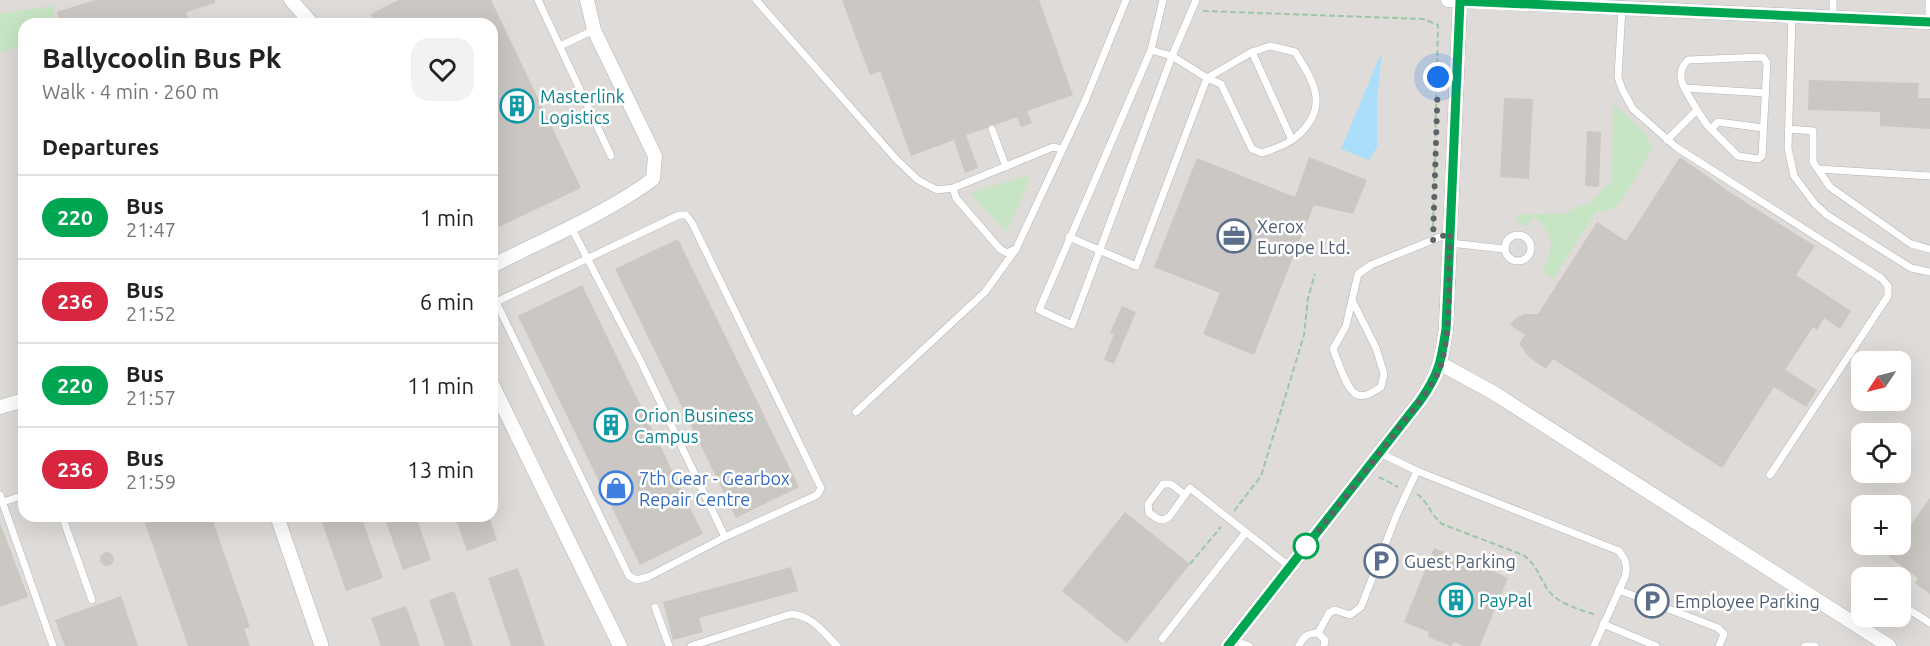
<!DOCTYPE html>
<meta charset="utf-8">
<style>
:root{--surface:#fff;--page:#f2f2f2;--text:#222;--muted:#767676;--line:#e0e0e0}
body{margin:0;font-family:Ubuntu,sans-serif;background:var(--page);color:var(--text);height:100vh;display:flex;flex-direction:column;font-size:22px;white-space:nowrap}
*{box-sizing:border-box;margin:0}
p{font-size:20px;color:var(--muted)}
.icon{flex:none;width:33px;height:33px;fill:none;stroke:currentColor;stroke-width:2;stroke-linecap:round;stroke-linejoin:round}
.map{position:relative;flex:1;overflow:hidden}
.sheet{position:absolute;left:18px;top:18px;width:480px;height:504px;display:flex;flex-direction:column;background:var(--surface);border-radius:18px;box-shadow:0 6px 24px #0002}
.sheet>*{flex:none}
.badge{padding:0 12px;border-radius:20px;font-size:21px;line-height:39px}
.needle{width:39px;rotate:235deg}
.buttons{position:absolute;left:1851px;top:351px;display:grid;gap:12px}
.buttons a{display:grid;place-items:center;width:60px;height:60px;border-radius:12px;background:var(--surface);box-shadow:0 6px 24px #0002;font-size:30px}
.you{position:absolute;width:30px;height:30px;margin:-15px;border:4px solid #fff;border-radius:50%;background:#1a73e8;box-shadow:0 0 0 9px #1a73e833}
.map>.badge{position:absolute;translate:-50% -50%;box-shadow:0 0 0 3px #fff}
h2{padding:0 24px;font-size:22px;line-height:54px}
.round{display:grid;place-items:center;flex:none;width:63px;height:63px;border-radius:18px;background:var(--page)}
.headline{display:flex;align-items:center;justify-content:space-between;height:102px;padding:0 24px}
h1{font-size:28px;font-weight:700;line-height:45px}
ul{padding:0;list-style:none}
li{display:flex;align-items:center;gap:18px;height:84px;padding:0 24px;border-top:2px solid var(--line)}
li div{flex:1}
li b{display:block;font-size:22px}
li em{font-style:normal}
li .badge{min-width:66px;font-weight:700;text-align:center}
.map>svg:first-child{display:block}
.industrial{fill:#dedbd8;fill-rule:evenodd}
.green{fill:#c7e5c4}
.water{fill:#abdefb}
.building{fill:#cbc7c3}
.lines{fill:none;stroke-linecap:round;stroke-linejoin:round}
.lane-casing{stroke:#b1b4b8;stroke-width:8}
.street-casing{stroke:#b1b4b8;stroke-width:15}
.path{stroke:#9ec6a6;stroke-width:2;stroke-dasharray:6 3;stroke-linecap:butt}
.lane{stroke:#fff;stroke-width:7}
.street{stroke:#fff;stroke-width:14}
.line-casing{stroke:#fff;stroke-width:14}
.line{stroke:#00a651;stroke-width:9}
.walk{stroke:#5e6266;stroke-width:6;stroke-dasharray:0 10.8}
.stop-dot{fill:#fff;stroke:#00a651;stroke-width:3}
.labels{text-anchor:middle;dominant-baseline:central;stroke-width:5;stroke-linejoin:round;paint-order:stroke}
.culture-label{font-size:18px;fill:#0d838f;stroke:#fff;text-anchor:start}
.service-label{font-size:18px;fill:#4e5e75;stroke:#fff;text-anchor:start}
.shop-label{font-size:18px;fill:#366cbe;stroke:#fff;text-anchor:start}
</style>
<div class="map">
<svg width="1930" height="646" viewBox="0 0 1930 646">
<rect width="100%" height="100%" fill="#efece6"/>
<path class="industrial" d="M0,0H1930V646H0ZM24,24H492V516H24ZM1862,362H1900V400H1862ZM1862,434H1900V472H1862ZM1862,506H1900V544H1862ZM1862,578H1900V616H1862Z"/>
<g class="green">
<polygon points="53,6 55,24 24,24 24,44 0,54 0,14"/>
<path d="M1613,103L1646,135L1652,147C1647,159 1624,200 1614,208C1610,211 1601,211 1596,212L1553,279L1542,271C1554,248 1556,234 1534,217L1525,227L1517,220L1516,215L1566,213L1574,208L1589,203L1612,181Z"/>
<polygon points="1032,174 1006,233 971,193"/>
</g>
<polygon class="water" points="1382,51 1377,101 1377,147 1369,160 1341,149"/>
<g class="building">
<polygon points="95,0 215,0 215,3 186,12 190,24 61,24 57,12"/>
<polygon points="399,0 491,0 581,188 492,230 492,24 376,24 371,14"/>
<polygon points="842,0 1039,0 1073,95 1027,111 1032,123 1021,127 1017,117 995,125 991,124 987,128 966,135 978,168 965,173 954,140 911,156 880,71 870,75"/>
<polygon points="1809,80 1919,83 1918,98 1930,98 1930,129 1880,126 1880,112 1808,110"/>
<polygon points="1504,98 1533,99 1529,179 1500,177"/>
<polygon points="1587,131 1601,132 1599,187 1585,186"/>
<polygon points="1309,157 1367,180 1353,214 1314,205 1254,355 1203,334 1220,293 1154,267 1197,158 1295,197"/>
<polygon points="1680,157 1731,193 1815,246 1796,275 1851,311 1840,329 1824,318 1817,330 1813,327 1785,370 1817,390 1806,407 1774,387 1722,468 1553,359 1546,369 1529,357 1519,344 1525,335 1510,325 1516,318 1524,314 1538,314 1597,222 1626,241"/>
<polygon points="678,239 799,487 736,518 615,269"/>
<polygon points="582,285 703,534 640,565 518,316"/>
<polygon points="1122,306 1136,312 1114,364 1104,360 1114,334 1110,333"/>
<polygon points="1930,498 1930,594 1915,583 1918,578 1889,557 1898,544 1900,544 1900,540"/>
<polygon points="1125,512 1190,564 1127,643 1062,591"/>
<polygon points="165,516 211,516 250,627 244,629 250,646 188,646 145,523"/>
<polygon points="320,516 361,516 383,578 346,591"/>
<polygon points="384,516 416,516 431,560 403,570"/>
<polygon points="455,516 489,516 497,540 467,551"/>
<polygon points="0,523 28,597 0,607"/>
<polygon points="1434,548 1460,558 1461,556 1508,578 1480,646 1463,646 1454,642 1451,646 1428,637 1429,632 1404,622"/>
<circle cx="107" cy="559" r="7"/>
<polygon points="791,567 798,591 699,618 703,632 673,640 663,602"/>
<polygon points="518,568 545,646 511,646 488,578"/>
<polygon points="454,591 473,646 445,646 429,600"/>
<polygon points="121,596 138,646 65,646 55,620"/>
<polygon points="406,606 420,646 381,646 371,618"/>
</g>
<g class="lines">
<g class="lane-casing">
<g id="lane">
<polyline points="538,0 611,156"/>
<polyline points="756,0 896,159 918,180 937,190 953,188 1053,147 1062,149"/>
<polyline points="1163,0 1151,50 1039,310 1072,325 1172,56 1196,0"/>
<polyline points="1622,8 1618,77 1622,89 1633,109 1676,147 1881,278 1888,286 1888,296 1770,475"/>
<polyline points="1792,16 1788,148 1794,176 1815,204 1827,215 1911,268 1930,272"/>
<polyline points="1833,17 1833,0"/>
<polyline points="1929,22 1929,0"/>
<polyline points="560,46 594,30"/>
<polyline points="1252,52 1292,140"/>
<polyline points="1685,88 1765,93"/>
<polyline points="992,129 1006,167"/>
<polyline points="1711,129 1718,122 1763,128"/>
<polyline points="1788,129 1813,131 1813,162 1830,187 1911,244 1930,249"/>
<path d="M1667,140L1697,110C1688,93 1671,76 1688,60L1763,57L1767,63L1762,156L1758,159L1738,156L1707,125L1697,110"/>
<polyline points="1818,169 1930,176"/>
<polyline points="953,188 956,198 1000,249 1007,253 1016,249 1085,101 1126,0"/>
<polygon points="679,215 686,215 692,223 821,488 817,495 725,537 648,577 637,580 629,576 496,302"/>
<polyline points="571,227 640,360 725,537"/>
<circle cx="1518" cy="248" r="13"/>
<path d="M1069,237L1136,266L1207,78L1221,84L1252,149L1262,153C1273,149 1287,145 1296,137C1330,108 1315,83 1295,52L1270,46L1252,52L1207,78L1172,56L1151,50"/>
<polyline points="1450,243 1504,249"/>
<path d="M1352,300L1376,348L1384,374L1381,387C1374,391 1366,398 1358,395C1347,392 1338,361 1333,349L1346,326L1358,274L1371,265L1450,233"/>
<polyline points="856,412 985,292 1016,249"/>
<path d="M1380,453L1417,471L1619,551C1626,560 1628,566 1625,577L1594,646"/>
<polyline points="0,495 53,646"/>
<polyline points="1185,495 1171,484 1163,484 1148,504 1149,513 1158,519 1163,520 1169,517 1190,488 1290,567"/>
<polyline points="3,502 24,495"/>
<polyline points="62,516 92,600"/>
<polyline points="1619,590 1718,628 1724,634 1719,646"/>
<polyline points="1900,604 1930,623"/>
<polyline points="655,607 669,646"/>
<polyline points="1603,624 1656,646"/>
<polyline points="1318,633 1329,613 1335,610 1350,615 1361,607 1397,514 1417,471"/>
<polyline points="1162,639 1246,532"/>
<polyline points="1233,640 1249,646"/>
<path d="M691,646L791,614C812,616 823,631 837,646"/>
<path d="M1299,646C1303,637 1307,633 1318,633L1325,640L1324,646"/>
<polyline points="1805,646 1815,646"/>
</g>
</g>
<g class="street-casing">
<g id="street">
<polyline points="291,0 312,24"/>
<polyline points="1448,0 1930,22"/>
<path d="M492,266C544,239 606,214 653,179L655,156L594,30L587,0"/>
<polyline points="1441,364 1494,393 1889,646"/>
<polyline points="492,384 620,646"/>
<polyline points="0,407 24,400"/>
<polyline points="277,516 321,644"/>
<path d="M1228,646L1420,401C1439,374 1441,362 1446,329L1460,1"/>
</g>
</g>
<g class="path">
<polyline points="1203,11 1423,19 1438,25 1433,230"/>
<polyline points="1379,477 1398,487"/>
<path d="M1417,494C1428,502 1430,514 1442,524L1523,555C1536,564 1538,574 1546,587C1556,604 1579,609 1596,615"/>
<polyline points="1234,511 1261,476 1304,335 1308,298 1315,274"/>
<polyline points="1190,564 1221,527"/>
</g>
<use href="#lane" class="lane"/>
<use href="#street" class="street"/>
</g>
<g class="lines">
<g class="line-casing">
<path id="line" d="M1228,646L1420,401C1439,374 1441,362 1446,329L1460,1L1930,22"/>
</g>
<use href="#line" class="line"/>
<path class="walk" d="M1306,546L1303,551L1420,401C1428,390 1436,379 1441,365C1452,327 1448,273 1450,233L1433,240L1438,77"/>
</g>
<defs>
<g id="building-ring" transform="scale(1.725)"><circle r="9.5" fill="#fff" stroke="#0f9aa8" stroke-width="1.5"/><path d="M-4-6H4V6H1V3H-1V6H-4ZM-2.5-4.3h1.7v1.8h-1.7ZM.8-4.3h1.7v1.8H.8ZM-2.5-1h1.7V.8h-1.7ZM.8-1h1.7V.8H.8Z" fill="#0f9aa8"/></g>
<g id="office-ring" transform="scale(1.725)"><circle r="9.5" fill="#fff" stroke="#5c6f8a" stroke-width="1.5"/><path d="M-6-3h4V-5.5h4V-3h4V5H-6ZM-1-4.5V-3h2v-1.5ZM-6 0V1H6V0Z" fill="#5c6f8a"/></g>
<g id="shop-ring" transform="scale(1.725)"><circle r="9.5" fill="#fff" stroke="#3f7fe0" stroke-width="1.5"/><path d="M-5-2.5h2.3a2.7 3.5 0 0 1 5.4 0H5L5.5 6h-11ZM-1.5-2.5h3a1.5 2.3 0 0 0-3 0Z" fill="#3f7fe0"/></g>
<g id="parking-ring" transform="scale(1.725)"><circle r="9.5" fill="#fff" stroke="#5c6f8a" stroke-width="1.5"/><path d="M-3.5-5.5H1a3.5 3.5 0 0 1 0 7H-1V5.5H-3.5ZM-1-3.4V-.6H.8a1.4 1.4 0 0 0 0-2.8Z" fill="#5c6f8a"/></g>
</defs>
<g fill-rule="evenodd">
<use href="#building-ring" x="517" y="106"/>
<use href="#office-ring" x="1234" y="236"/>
<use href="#building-ring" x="611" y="425"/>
<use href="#shop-ring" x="616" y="488"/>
<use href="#parking-ring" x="1381" y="561"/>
<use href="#building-ring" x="1456" y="600"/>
<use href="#parking-ring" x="1652" y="601"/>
</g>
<circle class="stop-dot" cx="1306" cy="546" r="12"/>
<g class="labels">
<g class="culture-label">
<text x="540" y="96">Masterlink<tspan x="540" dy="21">Logistics</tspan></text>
<text x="634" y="415">Orion Business<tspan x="634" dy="21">Campus</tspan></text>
<text x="1479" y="600">PayPal</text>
</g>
<g class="service-label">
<text x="1257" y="226">Xerox<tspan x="1257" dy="21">Europe Ltd.</tspan></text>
<text x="1404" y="561">Guest Parking</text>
<text x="1675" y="601">Employee Parking</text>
</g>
<g class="shop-label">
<text x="639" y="478">7th Gear - Gearbox<tspan x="639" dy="21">Repair Centre</tspan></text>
</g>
</g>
</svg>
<div class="buttons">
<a><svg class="needle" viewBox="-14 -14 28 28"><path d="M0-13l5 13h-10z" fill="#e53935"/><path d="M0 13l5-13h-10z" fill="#767676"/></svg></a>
<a><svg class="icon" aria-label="locate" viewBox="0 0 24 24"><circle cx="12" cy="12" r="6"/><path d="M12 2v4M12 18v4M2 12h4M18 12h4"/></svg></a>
<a>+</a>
<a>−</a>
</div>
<div class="you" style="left:1438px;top:77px"></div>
<section class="sheet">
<div class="headline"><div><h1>Ballycoolin Bus Pk</h1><p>Walk · 4 min · 260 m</p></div><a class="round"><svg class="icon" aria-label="heart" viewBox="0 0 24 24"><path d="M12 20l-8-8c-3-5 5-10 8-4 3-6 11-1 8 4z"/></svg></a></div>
<h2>Departures</h2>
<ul>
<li><span class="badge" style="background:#00a651;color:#fff">220</span><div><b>Bus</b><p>21:47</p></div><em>1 min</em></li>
<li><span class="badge" style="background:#d7263d;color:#fff">236</span><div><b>Bus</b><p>21:52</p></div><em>6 min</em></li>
<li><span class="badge" style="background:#00a651;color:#fff">220</span><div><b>Bus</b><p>21:57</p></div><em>11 min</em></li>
<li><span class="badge" style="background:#d7263d;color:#fff">236</span><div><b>Bus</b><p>21:59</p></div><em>13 min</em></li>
</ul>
</section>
</div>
